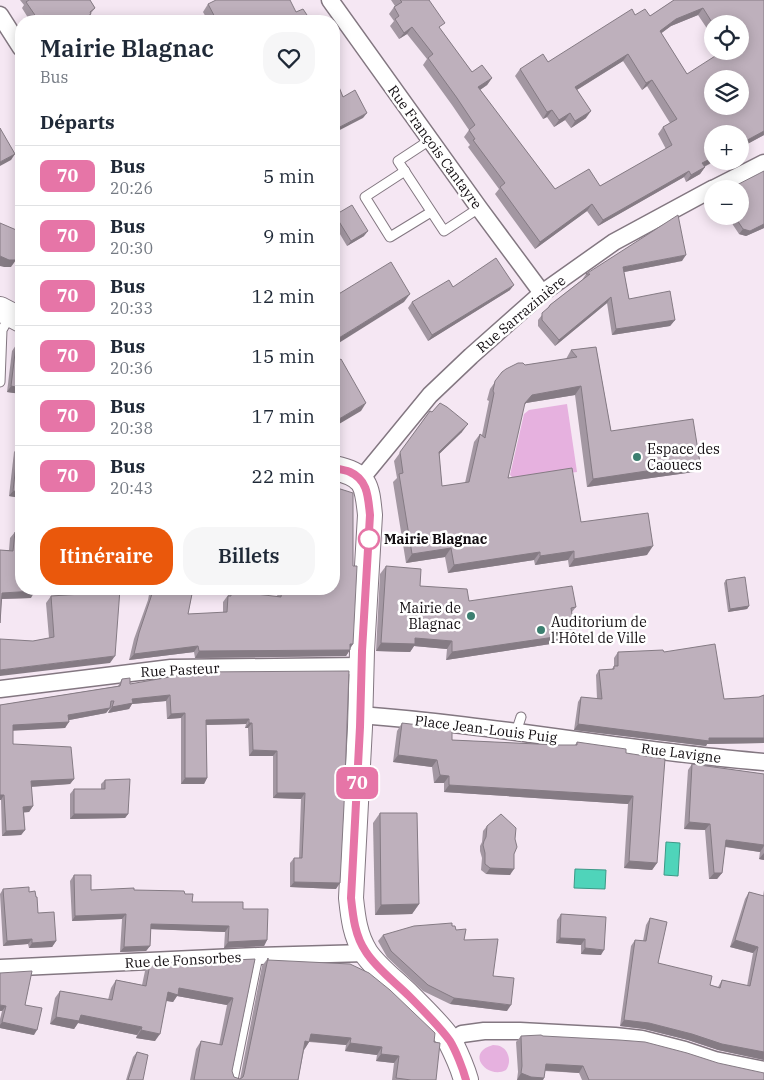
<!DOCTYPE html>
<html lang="fr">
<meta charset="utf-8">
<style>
:root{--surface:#fff;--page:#f6f6f7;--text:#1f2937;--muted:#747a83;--line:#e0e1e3;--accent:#ea580c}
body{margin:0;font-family:"IBM Plex Serif",serif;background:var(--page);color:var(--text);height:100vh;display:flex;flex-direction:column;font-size:19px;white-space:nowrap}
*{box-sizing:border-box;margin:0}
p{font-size:16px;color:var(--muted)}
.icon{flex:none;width:28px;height:28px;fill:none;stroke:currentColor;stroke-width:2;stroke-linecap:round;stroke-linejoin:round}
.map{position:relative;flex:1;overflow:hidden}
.sheet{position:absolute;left:15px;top:15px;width:325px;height:580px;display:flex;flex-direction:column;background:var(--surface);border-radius:20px;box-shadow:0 2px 12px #0003}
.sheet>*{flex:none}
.badge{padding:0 10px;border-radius:8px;font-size:18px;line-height:32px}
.fabs{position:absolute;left:704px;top:15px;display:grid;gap:10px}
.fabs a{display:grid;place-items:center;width:45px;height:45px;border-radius:50%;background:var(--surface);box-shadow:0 2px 12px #0003;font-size:25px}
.map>.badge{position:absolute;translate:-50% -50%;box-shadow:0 0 0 2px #fff}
h2{padding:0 25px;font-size:19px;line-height:45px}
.round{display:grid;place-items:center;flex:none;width:52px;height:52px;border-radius:20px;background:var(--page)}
.overview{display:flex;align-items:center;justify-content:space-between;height:85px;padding:0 25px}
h1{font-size:24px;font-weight:600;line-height:38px}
.button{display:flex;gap:10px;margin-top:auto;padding:10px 25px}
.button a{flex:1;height:58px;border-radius:20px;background:var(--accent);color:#fff;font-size:20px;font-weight:600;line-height:58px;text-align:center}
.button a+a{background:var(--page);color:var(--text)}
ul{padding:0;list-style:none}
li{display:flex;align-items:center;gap:15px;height:60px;padding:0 25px;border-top:1px solid var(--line)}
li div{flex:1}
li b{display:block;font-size:19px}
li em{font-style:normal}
li .badge{min-width:55px;font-weight:700;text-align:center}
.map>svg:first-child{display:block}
.green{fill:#e6b1df}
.water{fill:#4fd4ba;stroke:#3d9887}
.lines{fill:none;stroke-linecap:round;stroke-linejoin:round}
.lane-casing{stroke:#837781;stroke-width:11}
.street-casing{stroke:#837781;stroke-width:19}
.secondary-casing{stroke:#837781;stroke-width:26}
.lane{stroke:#fff;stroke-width:9}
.street{stroke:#fff;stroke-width:16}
.secondary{stroke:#fff;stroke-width:24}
.wall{fill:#a397a2;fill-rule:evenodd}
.shaded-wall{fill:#857b84}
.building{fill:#beb0bc;stroke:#857b84;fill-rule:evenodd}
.line-casing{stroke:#fff;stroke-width:11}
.line{stroke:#e675a7;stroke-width:8}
.poi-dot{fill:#3c7f70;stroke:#fff;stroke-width:2}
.stop-dot{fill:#fff;stroke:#e675a7;stroke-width:2.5}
.labels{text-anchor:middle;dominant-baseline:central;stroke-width:5;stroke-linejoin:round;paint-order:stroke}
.street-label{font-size:14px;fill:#120d11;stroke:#fff}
.poi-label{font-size:14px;fill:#120d11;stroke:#fff;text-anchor:start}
.stop-label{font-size:14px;font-weight:bold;fill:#120d11;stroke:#fff;text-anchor:start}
</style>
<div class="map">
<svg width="764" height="1080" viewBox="0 0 764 1080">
<rect width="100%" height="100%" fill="#f5e7f3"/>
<g class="green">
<polygon points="567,404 577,472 515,480 510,475 524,414 529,410"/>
<path d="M493,1045C500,1045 506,1048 508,1055C510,1060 509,1066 506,1070C488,1080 464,1053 493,1045Z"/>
</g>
<g class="water">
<polygon points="666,842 680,843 678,876 664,875"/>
<polygon points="575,869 606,870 605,889 574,888"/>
</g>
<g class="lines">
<g class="lane-casing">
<g id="lane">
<polyline points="430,140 398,161 444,231 479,208"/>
<polyline points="405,171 365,197 390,237 431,212"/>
<polyline points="0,382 2,330 10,316"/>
<polyline points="516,732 521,717"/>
<polyline points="233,1080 258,956"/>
</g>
</g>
<g class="street-casing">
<g id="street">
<polyline points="330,0 479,208 542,293"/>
<polyline points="0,15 21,48"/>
<polyline points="713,189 764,163"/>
<polyline points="361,479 430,395 471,356 542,293 614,242 712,189"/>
<polyline points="0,689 171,668 362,666"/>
<path d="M360,715C495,725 629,751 764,762"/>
<polyline points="0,968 258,956 366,953"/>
<polyline points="450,1042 462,1034 484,1031 520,1031 615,1036 642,1039 685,1050 715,1060 764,1070"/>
</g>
</g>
<g class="secondary-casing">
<g id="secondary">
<polyline points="0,309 21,320"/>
<path d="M334,468C366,475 367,484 370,515L362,651L360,727L351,898C353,917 355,936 366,953C377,969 395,982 409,996C421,1008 441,1027 450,1041C455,1051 463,1069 466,1080"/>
</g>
</g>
<use href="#lane" class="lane"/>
<use href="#street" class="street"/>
<use href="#secondary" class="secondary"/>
</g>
<g class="wall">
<polygon points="20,0 90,0 95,8 88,17 91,21 30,21 22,8 24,5"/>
<path d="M391,0H429L440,29L472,72L492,78L487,85L480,90L555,189L600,186L666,149L658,134L663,127L670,123L647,86L642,90L623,61L577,90L586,118L571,128L565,120L554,127L547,117L543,119L515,76L520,69L548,62L635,15L650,16L674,0H764V135L704,167H705L700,174L686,182L684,177L598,226L587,211L535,249L495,194L499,189L468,147L470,145L464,137L469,130L452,105L423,65L427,59L407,34L399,39L390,26L394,21L389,14L394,7L395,6ZM698,15L712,36V24H740V51L687,74L661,33L671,26Z"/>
<polygon points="208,4 296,12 311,21 208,21 203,12"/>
<polygon points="764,171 764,229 764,228 746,236 739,234 733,225 730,216 740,216"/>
<polygon points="335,215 364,236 347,246 334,224 334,217"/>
<polygon points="682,261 624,272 629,299 675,320 670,326 612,335 607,303 555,346 538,326 538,320 550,305 582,280 586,274"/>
<polygon points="453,287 510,290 428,341 408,308 412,302"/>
<polygon points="16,345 21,394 7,392 12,351"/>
<polygon points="596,347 611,431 694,472 587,487 575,395 526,403 524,405 508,478 581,522 647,555 569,567 568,560 535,565 534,560 448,573 445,557 406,563 393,482 397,478 394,461 430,411 462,432 439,454 442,486 465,483 474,442 480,434 482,435 489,401 487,400 490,389 502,372 525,365 566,359 571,350"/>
<polygon points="18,447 21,447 21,498 9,496 14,452"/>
<polygon points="15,532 31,598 1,599 0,550 9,550 10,538"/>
<polygon points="386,566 420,586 469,601 576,607 572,612 570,641 446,660 447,649 414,646 410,652 376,651 380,574"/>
<polygon points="726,580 749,606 747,609 728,612 724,583"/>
<polygon points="79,589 120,589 110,663 33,641 49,638 46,603 51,596 79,594"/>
<polygon points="150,589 193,589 188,614 223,613 223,602 231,591 277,597 278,589 334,589 353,644 346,656 195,658 194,652 129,660 134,639 148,600"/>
<polygon points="618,652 664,652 724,699 759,697 764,695 764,743 707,744 706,746 574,730 578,702 581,697 597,699 596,675 599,670 612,669 614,666 614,658"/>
<polygon points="349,671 336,889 290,887 290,863 294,858 299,858 301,799 273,798 273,756 249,756 248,728 245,728 246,724 206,725 207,778 204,784 181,784 181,718 167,719 166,701 132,704 129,709 108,713 110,708 106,713 69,720 65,728 13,730 13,744 74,779 70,784 31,787 33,806 29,812 24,812 25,830 21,835 2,836 1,800 0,705 118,686 122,679 130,684"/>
<polygon points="402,723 452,740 558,745 575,745 577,742 626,753 657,863 652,870 624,868 628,804 444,792 444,783 434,783 432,767 393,762 397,731"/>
<polygon points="692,764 764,774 764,860 759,859 760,852 725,847 722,873 717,879 709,879 705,830 684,829 688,770"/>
<polygon points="105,780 128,814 125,818 70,819 70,794 74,789 101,789 101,784"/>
<polygon points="380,813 419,904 412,914 375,915 373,823"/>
<polygon points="487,826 514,854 510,875 486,874 481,870 482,858 480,851 480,846 482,842 483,831"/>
<polygon points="74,875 91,890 134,890 185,894 192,902 243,909 267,940 264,946 224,948 225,932 151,929 150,946 146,951 120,952 122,919 72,921 70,881"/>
<polygon points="3,889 29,892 38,913 56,941 52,947 29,948 28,944 3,946 0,894"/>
<polygon points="764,890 764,1060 718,1050 688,1040 644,1029 620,1026 631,946 635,940 643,941 646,925 650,918 658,963 710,985 718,987 722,980 747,986 753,953 730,947 745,899 749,892 763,896"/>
<polygon points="561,914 601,955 581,954 581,945 556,943 557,920"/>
<polygon points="452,926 464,940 493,976 507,1011 450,1004 423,991 387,957 378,941 383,935"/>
<polygon points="268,958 268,960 434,1042 436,1080 392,1080 394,1063 376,1061 377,1055 345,1051 346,1045 309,1042 304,1050 298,1080 190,1080 196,1049 201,1041 219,1045 227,1005 177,996 173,1002 166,1001 155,1041 136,1038 137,1035 78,1023 74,1029 50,1024 55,998 60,991 108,1000 111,988 116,980 142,985 145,971 150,964 255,959 232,1071 234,1077 240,1079 262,966"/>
<polygon points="0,973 25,1005 34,1035 0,1028 0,1019 2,1011"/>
<polygon points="521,1036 543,1036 764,1080 582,1080 579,1073 545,1071 543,1080 517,1080 518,1072 516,1042"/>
<polygon points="137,1052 143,1080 126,1080 133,1057"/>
</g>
<g class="shaded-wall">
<polygon points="703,8 698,15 671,26 655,38 660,31 676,19"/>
<polygon points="412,27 407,34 399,39 404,33"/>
<polygon points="628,54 623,61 570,94 575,87"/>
<polygon points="492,78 487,85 474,94 478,87"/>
<polygon points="652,80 647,86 642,90 646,83"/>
<polygon points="552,110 547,117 543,119 547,112"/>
<polygon points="591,111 586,118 571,128 575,121"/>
<polygon points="367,113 363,118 334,133 334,130"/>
<polygon points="570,113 565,120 554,127 559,120"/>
<polygon points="764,131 764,135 740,148 740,144"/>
<polygon points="15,154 11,160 0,166 0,162"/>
<polygon points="712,158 712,161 714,161 698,170 702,163"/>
<polygon points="705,167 700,174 686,182 691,175"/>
<polygon points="689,171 684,177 598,226 603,220"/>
<polygon points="592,204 587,211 535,249 540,242"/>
<polygon points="764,224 764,228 746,236 739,234 743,229"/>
<polygon points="368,231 364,236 347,246 351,241"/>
<polygon points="686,255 682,261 619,273 623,267"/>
<polygon points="0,256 16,260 11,267 4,267 0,266"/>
<polygon points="514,285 510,290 428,341 432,335"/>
<polygon points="410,294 404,302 334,346 334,341"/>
<polygon points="611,297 607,303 555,346 559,340"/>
<polygon points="675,320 670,326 612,335 616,329"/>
<polygon points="11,386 21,388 21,394 7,392"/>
<polygon points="581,386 575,395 526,403 519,411 525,403 532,395"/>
<polygon points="366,403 361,411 334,427 334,422"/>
<polygon points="468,424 462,432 433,460 439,452"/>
<polygon points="334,435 339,437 334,444"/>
<polygon points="700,463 694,472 587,487 593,479"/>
<polygon points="13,491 21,492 21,498 9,496"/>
<polygon points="653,546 647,555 569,567 574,559"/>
<polygon points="451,548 445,557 406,563 412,554"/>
<polygon points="574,551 568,560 535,565 540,556"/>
<polygon points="540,552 534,560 448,573 454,565"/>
<polygon points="35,591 31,598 0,599 2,593"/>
<polygon points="749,606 747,609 728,612 730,609"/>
<polygon points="575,634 570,641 446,660 452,652"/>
<polygon points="415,638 452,641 447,649 414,646 410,652 376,651 381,643"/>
<polygon points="353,644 348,650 350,650 346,656 195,658 199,651"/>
<polygon points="198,646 194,652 129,660 134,654"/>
<polygon points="115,656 110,663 0,676 0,670"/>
<polygon points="170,695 166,701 132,704 129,709 108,713 112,707 132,699"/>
<polygon points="110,708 106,713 64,721 68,715"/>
<polygon points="185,713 181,718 167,719 171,714"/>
<polygon points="249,719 246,724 202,725 206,720"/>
<polygon points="69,722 65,728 9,731 13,725"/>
<polygon points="249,723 252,723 248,728 245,728"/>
<polygon points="578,724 709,738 764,738 764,743 707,744 706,746 574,730"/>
<polygon points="253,750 277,751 273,756 249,756"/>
<polygon points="398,755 437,760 432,767 393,762"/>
<polygon points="440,775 449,776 444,783 434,783"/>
<polygon points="185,778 207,778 204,784 181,784"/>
<polygon points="74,779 70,784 27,787 31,781"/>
<polygon points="449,785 633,796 628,804 444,792"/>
<polygon points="277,793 305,793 301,799 273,798"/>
<polygon points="0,795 4,795 1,800 0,800"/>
<polygon points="33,806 29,812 20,813 23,807"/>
<polygon points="74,814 128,814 125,818 70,819"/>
<polygon points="689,822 710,824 705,830 684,829"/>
<polygon points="25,830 21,835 2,836 6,831"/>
<polygon points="726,840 764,845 764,846 760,852 721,846"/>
<polygon points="764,853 764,860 759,859"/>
<polygon points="629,861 657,863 652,870 624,868"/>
<polygon points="490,868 514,869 510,875 486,874"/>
<polygon points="714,873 722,873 717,879 709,879"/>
<polygon points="294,882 340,883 336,889 290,887"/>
<polygon points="419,904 412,914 375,915 381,905"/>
<polygon points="126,914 122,919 72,921 75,916"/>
<polygon points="151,924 229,926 225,932 147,929"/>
<polygon points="560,938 585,939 581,945 556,943"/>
<polygon points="32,939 28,944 3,946 7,941"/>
<polygon points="267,940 264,946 224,948 228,942"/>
<polygon points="735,940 758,947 753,953 730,947"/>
<polygon points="56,941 52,947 29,948 32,943"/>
<polygon points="150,946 146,951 120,952 124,947"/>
<polygon points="585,948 604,950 601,955 581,954"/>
<polygon points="179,988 233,998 227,1005 177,996 173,1002 163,1000 168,992"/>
<polygon points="454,998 511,1005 507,1011 450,1004"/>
<polygon points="0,1005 6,1006 2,1011 0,1011"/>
<polygon points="81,1015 142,1027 137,1035 78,1023 74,1029 50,1024 56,1017"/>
<polygon points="624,1020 649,1023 764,1052 764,1060 718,1050 688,1040 644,1029 620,1026"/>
<polygon points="2,1022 37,1030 34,1035 0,1028 0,1025"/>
<polygon points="141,1030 160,1034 155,1041 136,1038"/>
<polygon points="311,1034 351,1038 346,1045 306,1041"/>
<polygon points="305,1041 309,1042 304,1050"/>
<polygon points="350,1043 382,1047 377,1055 345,1051"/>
<polygon points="381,1054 399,1056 394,1063 376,1061"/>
<polygon points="546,1064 583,1066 579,1073 541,1070"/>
<polygon points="521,1073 544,1078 543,1080 517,1080"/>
</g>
<g class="building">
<polygon points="29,0 90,0 95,8 90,12 91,14 88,16 91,21 39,21 26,2"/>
<polygon points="216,0 290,0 296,12 303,9 311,21 217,21 208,4"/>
<path d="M400,0H429L445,23L439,27L472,72L482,65L492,78L478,87L555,189L589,169L600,186L672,145L663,127L677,119L652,80L646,83L628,54L575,87L591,111L575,121L570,113L559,120L552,110L547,112L520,69L543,54L548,62L632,9L635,15L645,9L650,16L674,0H764V131L740,144V134H712V158L702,163L705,167L691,175L689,171L603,220L592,204L540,242L500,187L505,183L473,140L475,139L469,130L475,125L457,98L428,58L433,54L412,27L404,33L395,19L399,16L394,7L402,2ZM703,8L713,24H740V51H723L687,74L660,31L676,19ZM712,79H740V106H712Z"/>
<polygon points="339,87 343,97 355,90 367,113 334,130 334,90"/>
<polygon points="0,128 15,154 0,162"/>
<polygon points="764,171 764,224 750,231 743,229 737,220 736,216 740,216 740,189 729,189"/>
<polygon points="352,205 368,231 351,241 335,215"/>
<polygon points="678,215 686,255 623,267 629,299 670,291 675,320 616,329 611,297 559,340 542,320 542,313 549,307 550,305 590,274 586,274"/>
<polygon points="0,223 21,232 21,248 16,260 9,260 0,256"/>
<polygon points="496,258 514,285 432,335 412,302 449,280 453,287"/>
<polygon points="391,262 410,294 334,341 334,290 337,295"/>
<polygon points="16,345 21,346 21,388 11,386"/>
<polygon points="596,347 611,431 693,419 700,463 593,479 581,386 532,395 525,403 508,478 572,468 581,522 648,513 653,546 574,559 574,551 540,556 540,552 454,565 451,548 412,554 399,474 403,473 400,452 430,411 432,412 440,403 447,407 468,424 439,452 442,486 469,482 480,434 485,438 494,393 493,391 495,381 502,372 506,369 518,363 523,363 525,365 577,357 571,350"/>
<polygon points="341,359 366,403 334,422 334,363"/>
<polygon points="334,429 339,437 334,435"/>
<polygon points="18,447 21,447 21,492 13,491"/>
<polygon points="334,487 353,493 353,566 357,566 353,644 350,644 350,650 199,651 198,646 134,654 139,633 152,594 153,589 193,589 188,614 227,612 228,596 231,596 231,591 281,597 282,589 334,589"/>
<polygon points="15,532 21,532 21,589 36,589 35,591 2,593 0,623 0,550 13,551"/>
<polygon points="386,566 421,569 420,586 467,589 469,601 572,586 576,607 571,608 575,634 452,652 452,641 415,638 415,644 381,643"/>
<polygon points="745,577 749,606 730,609 726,580"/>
<polygon points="83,589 120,589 115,656 0,670 0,639 33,641 54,637 51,596 82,594"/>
<polygon points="715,644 724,699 759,697 764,695 764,738 709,738 709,741 578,724 581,697 602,699 599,670 614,669 614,666 618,666 618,652 663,650 664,652"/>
<polygon points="349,671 344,805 340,883 294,882 294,858 302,858 305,793 277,793 277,751 253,750 252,723 249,723 249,719 206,720 207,778 185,778 185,713 171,714 170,695 132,699 133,703 112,707 114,701 111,701 110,708 68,715 69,722 13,725 13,744 71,747 74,779 31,781 33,806 23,807 25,830 6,831 4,795 0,795 0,705 120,686 122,679 130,678 130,684 198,672"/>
<polygon points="402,723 452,729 452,740 558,745 577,745 577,742 626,749 626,753 665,759 657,863 629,861 633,796 449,785 449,776 440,775 437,760 398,755"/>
<polygon points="692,764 764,774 764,845 726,840 722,873 714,873 710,824 689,822"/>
<polygon points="130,779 128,814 74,814 74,789 105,789 105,780"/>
<polygon points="380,813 417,813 419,904 381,905"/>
<polygon points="501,814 516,828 515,839 517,847 514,854 514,869 490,868 485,864 485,853 483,845 484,841 486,837 487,826"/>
<polygon points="74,875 91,875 91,890 134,888 134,890 184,891 185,894 193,894 192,902 243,902 243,909 268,909 267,940 228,942 229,926 151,924 150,946 124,947 126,914 75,916"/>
<polygon points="29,887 29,892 35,891 36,897 37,897 38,913 54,912 56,941 32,943 32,939 7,941 3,889"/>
<polygon points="749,892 764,896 764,1052 722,1044 692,1034 649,1023 624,1020 635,940 646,941 650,918 667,922 658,963 712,976 710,985 720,988 722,980 750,986 758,947 735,940"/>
<polygon points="561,914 606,917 604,950 585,948 585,939 560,938"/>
<polygon points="452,923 452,926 455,926 456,930 466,929 464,940 498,939 493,976 514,978 511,1005 454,998 428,985 391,951 383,935 414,926"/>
<polygon points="268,958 268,960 350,964 369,973 390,990 435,1033 434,1042 440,1043 436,1080 411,1080 396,1078 399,1056 381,1054 382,1047 350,1043 351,1038 311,1034 309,1042 305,1041 298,1080 194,1080 201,1041 222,1045 233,998 179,988 178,995 168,992 160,1034 141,1030 142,1027 81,1015 79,1021 56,1017 60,991 112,1000 116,980 146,986 150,964 255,959 232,1071 234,1077 240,1079 243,1077 244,1074"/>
<polygon points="32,971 25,1005 42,1008 37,1030 2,1022 6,1006 0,1005 0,973"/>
<polygon points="541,1035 543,1036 619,1040 645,1042 687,1053 718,1063 764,1073 764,1080 589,1080 583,1066 546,1064 544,1078 531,1077 521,1073 522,1066 521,1036"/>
<polygon points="137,1052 148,1055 143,1080 128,1080"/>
</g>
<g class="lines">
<g class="line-casing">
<path id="line" d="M334,468C339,469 345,470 350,472C368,480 368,497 370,515L362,651L360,727L351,898C353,917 355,936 366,952C377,969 395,982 409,996C421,1008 440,1027 450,1041C456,1051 463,1069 466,1080"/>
</g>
<use href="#line" class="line"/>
</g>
<g class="poi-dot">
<circle cx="637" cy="457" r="5"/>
<circle cx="471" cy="616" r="5"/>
<circle cx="541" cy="630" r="5"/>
</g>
<circle class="stop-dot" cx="369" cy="539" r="10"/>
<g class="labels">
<g class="street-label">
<text transform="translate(435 147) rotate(54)">Rue François Cantayre</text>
<text transform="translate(521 314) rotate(-40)">Rue Sarrazinière</text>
<text transform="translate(180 670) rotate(-3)">Rue Pasteur</text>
<text transform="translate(486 729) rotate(7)">Place Jean-Louis Puig</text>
<text transform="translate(681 753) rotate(7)">Rue Lavigne</text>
<text transform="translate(183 960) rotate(-3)">Rue de Fonsorbes</text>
</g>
<g class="poi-label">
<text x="647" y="449">Espace des<tspan x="647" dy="16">Caouecs</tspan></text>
<text x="461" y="608" text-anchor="end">Mairie de<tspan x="461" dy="16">Blagnac</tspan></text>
<text x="551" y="622">Auditorium de<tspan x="551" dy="16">l'Hôtel de Ville</tspan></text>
</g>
<g class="stop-label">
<text x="384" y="539">Mairie Blagnac</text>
</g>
</g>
</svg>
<div class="fabs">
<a><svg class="icon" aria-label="locate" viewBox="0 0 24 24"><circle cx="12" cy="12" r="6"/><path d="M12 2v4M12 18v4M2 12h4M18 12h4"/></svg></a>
<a><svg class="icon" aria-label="layers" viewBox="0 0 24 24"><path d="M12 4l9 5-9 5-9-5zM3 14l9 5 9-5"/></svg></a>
<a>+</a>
<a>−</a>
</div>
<b class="badge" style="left:357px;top:783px;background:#e675a7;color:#fff">70</b>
<section class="sheet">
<div class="overview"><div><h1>Mairie Blagnac</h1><p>Bus</p></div><a class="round"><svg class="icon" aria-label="heart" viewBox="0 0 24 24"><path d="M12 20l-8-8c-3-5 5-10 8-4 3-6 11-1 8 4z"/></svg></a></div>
<h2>Départs</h2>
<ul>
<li><span class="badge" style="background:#e675a7;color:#fff">70</span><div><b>Bus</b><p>20:26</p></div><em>5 min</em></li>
<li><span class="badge" style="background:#e675a7;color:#fff">70</span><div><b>Bus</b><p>20:30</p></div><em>9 min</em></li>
<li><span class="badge" style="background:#e675a7;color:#fff">70</span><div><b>Bus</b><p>20:33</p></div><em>12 min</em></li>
<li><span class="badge" style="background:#e675a7;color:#fff">70</span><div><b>Bus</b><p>20:36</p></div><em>15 min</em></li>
<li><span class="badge" style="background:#e675a7;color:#fff">70</span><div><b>Bus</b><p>20:38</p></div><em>17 min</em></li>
<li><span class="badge" style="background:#e675a7;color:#fff">70</span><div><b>Bus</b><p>20:43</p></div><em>22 min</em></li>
</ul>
<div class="button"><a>Itinéraire</a><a>Billets</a></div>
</section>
</div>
